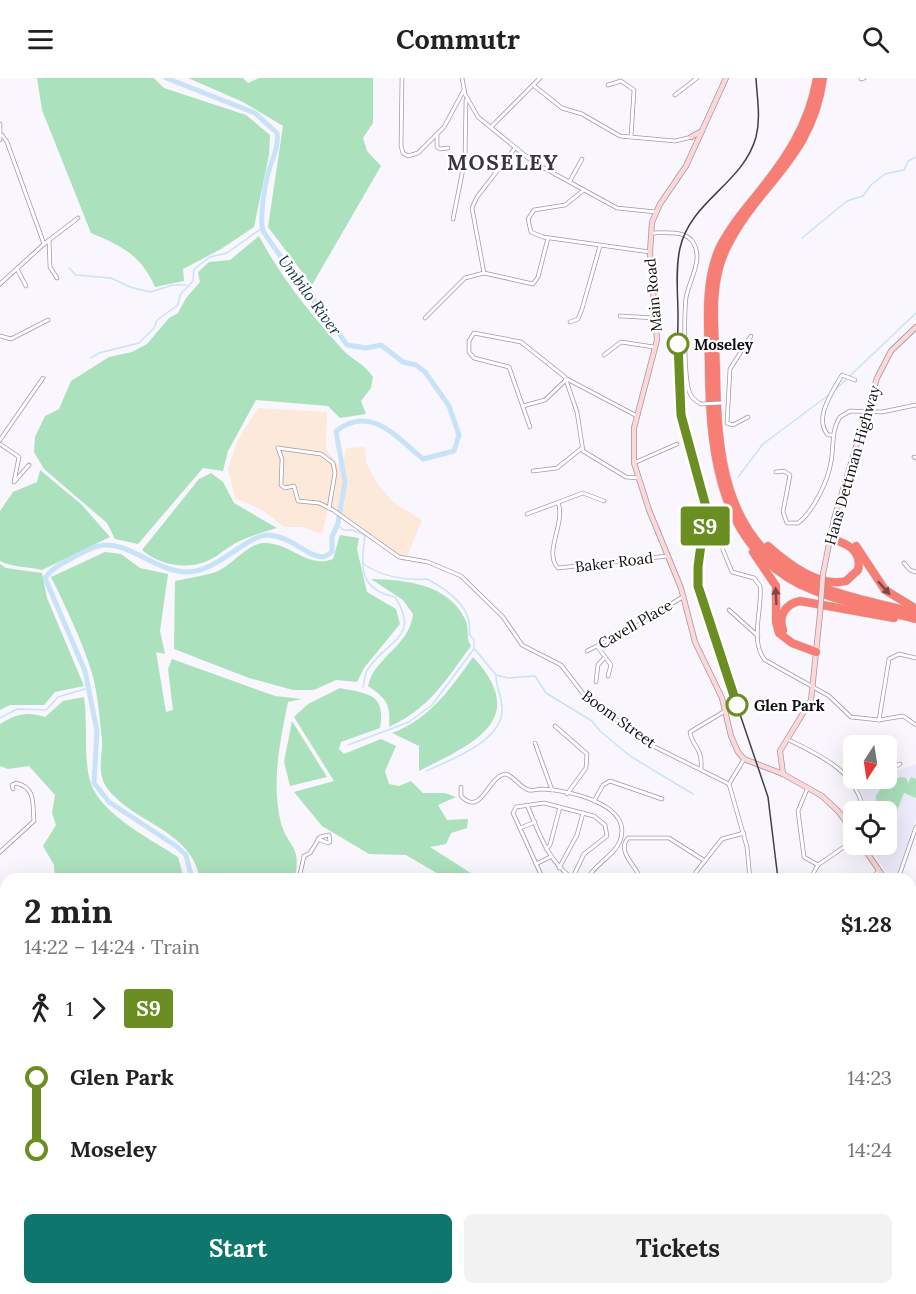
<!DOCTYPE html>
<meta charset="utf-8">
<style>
:root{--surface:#fff;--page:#f2f2f2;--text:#222;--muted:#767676;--accent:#0f766e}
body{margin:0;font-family:Lora,serif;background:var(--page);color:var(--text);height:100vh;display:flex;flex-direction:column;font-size:22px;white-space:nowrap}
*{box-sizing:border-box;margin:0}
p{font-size:20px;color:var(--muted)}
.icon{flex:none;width:33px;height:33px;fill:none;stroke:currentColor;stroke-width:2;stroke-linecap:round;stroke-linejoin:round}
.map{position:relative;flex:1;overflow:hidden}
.side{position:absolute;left:0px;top:795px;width:916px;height:422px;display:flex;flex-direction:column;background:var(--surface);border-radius:18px 18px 0 0;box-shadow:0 6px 24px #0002}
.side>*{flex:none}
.badge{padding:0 12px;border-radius:4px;font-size:21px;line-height:39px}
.needle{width:39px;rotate:192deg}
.buttons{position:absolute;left:843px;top:657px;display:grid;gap:12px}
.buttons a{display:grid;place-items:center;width:54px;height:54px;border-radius:9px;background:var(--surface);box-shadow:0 6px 24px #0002;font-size:30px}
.map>.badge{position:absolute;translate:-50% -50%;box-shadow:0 0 0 3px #fff}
.legs{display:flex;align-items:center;gap:9px;height:66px;padding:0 24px;font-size:20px}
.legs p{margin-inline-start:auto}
.head{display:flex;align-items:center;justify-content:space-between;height:102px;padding:0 24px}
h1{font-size:33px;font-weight:800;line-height:45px}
.button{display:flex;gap:12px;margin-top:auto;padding:12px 24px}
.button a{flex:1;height:69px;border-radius:9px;background:var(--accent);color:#fff;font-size:24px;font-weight:800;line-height:69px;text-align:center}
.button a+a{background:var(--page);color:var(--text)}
ul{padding:0 24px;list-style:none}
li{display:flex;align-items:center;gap:21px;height:72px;font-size:22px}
li i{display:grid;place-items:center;width:9px;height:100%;margin:0 8px;background:currentColor}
li i::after{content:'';width:15px;height:15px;margin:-8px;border:4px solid;border-radius:50%;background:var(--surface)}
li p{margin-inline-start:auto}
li:first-child i{background:linear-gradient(#0000 50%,currentColor 0)}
li:last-child i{background:linear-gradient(currentColor 50%,#0000 0)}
header{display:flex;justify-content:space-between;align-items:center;height:78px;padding:0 24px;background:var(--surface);font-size:27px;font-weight:800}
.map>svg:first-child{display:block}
.industrial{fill:#fde9da}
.education{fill:#eeebfc}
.green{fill:#abe1bc}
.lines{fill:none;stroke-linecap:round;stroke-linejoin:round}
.stream{stroke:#c8e3f8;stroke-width:1.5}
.river{stroke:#c8e3f8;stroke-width:5}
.street-casing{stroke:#a098a9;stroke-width:4.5}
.secondary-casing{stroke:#a098a9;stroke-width:6}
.primary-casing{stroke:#d4d3d5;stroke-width:8}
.highway-casing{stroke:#d4d3d5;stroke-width:9}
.street{stroke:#fff;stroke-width:3}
.secondary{stroke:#fdd8d6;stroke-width:4.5}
.primary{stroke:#fab2ac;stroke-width:6}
.highway{stroke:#f77e75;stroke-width:8}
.rail{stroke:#413e44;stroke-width:1.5}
.street-bridge-casing{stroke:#a098a9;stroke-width:4.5;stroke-linecap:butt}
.secondary-bridge-casing{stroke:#a098a9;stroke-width:6;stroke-linecap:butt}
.street-bridge{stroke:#fff;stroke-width:3}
.secondary-bridge{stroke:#fdd8d6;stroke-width:4.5}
.oneway{fill:#844644}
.line-1-casing{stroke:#fff;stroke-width:14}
.line-1{stroke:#6b8e23;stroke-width:9}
.stop-1-dot{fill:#fff;stroke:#6b8e23;stroke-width:3}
.labels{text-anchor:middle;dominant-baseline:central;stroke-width:4.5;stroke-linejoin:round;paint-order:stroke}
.street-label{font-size:15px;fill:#100d13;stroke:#fff}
.stop-label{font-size:15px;font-weight:bold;fill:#100d13;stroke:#fff;text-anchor:start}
.water-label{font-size:16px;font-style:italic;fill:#143348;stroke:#fff}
.district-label{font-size:21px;font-weight:bold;letter-spacing:1.5px;fill:#3b3543;stroke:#fff}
</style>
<header><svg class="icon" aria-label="menu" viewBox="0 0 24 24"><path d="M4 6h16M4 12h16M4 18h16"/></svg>Commutr<svg class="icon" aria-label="search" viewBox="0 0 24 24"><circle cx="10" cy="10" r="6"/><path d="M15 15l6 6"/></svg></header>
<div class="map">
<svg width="916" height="1216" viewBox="0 0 916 1216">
<rect width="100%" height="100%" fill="#f9f6fd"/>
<polygon class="industrial" points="258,330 327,334 326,371 338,387 344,382 346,370 365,369 366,384 377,405 393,424 422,442 405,484 328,431 323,454 319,455 304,449 284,449 261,431 235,420 228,391 238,362"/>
<polygon class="education" points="916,686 916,740 897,798 889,798 869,767 886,766 886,734 868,733 859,709 876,701 886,700 887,696"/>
<g class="green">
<path d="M37,0H154L164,10L246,37L270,57L269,77L254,149L221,171L183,191L184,203L155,209C141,177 122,168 91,155L42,32Z"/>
<polygon points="188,0 243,0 248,5 259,0 373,0 373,45 363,60 367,73 381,88 312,207 268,149 283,48 243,24"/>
<path d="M259,158C281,200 311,236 342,271C353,283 363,284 373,299L371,310L361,323L366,336L340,340L328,328L256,322L228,373L223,393L203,390L138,466L115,461L107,445L44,391L34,374L35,359L45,338L59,331L71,303L109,279L132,274L147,266L169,240L178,235L186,220L200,204L198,194L209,184L230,182Z"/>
<path d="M40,392L81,426L110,459L42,492C28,488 13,490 0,483V433L13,414L37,404Z"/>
<path d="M211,395L223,404L234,425L277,450C262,454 248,459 234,466C224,472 213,482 202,485C182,491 158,486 142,472L199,401Z"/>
<path d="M340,457L359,460L357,471L367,514L396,531L400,546L364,590L357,604L336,602L314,612H293L249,600L174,571L175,503C188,500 203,498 216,494C232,488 246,466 264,465C292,465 307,491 333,481Z"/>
<path d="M105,474L121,476L140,490L168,496L160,553L165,576L156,574L166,634L173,632L168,591L172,581L275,618L302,621L288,624C280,663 271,705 281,745C288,770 303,768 294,801H200C191,751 134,746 107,710C96,695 103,677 102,661C99,638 98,614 91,592C81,561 66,529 51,499Z"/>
<polygon points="0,486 6,490 42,495 47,520 84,608 55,614 44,627 10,627 0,632"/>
<path d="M371,501C407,502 448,506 465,541C470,550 465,559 471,568C445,603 430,630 389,649C391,626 386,620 368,608C374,579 410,568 413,536L403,522Z"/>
<path d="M473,579C532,643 471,666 419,693V668L392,655C430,641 450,611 473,579Z"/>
<path d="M340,610C368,616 386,615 380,650L341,664L339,671L344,676L381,661L396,668L385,693L389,706L399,708L411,703L423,715H445L456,719L438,727L447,742L468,741L467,750L451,755L446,766L430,769L480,801H447L406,777L369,776L322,748L294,714L334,703L294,639L308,626Z"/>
<path d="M84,619C88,645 83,683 91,706C102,737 152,762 178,779L184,801H55L54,787L43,768L56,747L52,735L55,717L29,688L8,691L0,688V646C16,636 26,633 45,639L63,623Z"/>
<polygon points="292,643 327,699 290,708 284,684"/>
<polygon points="901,699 906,700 908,705 911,699 916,701 916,720 904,715 895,738 887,742 886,734 875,733 876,718 884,705"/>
<polygon points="0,881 6,884 6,933 0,924"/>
<polygon points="0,938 6,947 6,1012 0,1003"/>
<polygon points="0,1032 6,1038 6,1070 0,1064"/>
</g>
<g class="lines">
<g class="stream">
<polyline points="802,160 847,123 863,118 871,107 885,96 904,92 908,83 916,79"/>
<polyline points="69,190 76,197 111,200 130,209 150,214 173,207 186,207"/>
<polyline points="91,280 99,275 139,265 154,250 157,242 178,227 180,217 193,203 194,191 210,179 227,175 262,150"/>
<polyline points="834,313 916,235"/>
<polyline points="738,399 763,366 830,316"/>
<path d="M337,447L344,452H352L365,457C361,489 358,511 395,519C421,560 388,561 368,591C364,596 365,603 363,609"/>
<path d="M362,485C380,498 405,503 427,501C448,512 474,530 469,556L474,562V570L496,597L508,600L535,598L546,615L592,643L600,653L630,678L693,716"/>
<polyline points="0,640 17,631 46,632 58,619 88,610"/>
<polyline points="348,667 409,644 432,627 474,571"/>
<path d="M426,693C450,682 504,663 502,630C502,619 496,609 496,598"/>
</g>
<g class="river">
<path d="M166,0L255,35L277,55C279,68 273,79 269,92C265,106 259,139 263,153C289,193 320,228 347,267L366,270L381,267L403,284L416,287L425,294L449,328L459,357L454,373L423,381C397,360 372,326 336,353L345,404L338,445L332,459V474L324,479C307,479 293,459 269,457C247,456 218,494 187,494C157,494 133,466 104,467C93,468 84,474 74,479C63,485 53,489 45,500L85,593L97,653L94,705L109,724L176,768L186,777L192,801"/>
<polyline points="0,932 6,940"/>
<polyline points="910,1148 916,1150"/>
<polyline points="712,1210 713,1216"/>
<polyline points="871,1216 874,1210"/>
</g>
<g class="street-casing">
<g id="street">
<polyline points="402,0 401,68 403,75 408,78 418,75 444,49 464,12"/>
<polyline points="462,0 465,16 478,39 533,84 617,130 656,134"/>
<polyline points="861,1 864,0"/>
<polyline points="533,7 562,30 582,36 620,58 675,63 692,59"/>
<polyline points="608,7 621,3 634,12 631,59"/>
<polyline points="675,17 697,0"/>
<polyline points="0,46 0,62"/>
<polyline points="491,49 540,0"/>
<polyline points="437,57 437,69 440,71 448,70"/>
<polyline points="515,70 477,119 472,130 484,195 533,206 538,199 548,160"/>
<polyline points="570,103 582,81"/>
<polyline points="584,112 565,127 534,132 528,141 531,154 543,159 650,174"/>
<polyline points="453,141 465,81 466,22"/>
<path d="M652,155C663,155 684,152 692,163C705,180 689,202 686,220C684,238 684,297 689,313C691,320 695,323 701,326"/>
<polyline points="49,162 50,189 57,200"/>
<polyline points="44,166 78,140"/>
<polyline points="17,191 26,208"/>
<polyline points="0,206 44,166 7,64 2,57"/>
<polyline points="620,238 655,240"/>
<polyline points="425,240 465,200 484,195"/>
<polyline points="570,244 578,241 582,231 600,168"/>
<polyline points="0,258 11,261 48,242"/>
<polyline points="604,277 621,264 654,269"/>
<polyline points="523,328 545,322 567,301 637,338"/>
<polyline points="748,339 733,347 727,345 730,291 751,258"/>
<polyline points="530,349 509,289 474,280 469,274 469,263 474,255 521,264 565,299 577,334 583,373 626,399 638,400"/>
<path d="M834,357H828C813,340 833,313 842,297L855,302"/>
<polyline points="0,362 43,300"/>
<polyline points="0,366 19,379 14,404 29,387"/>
<polyline points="278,370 282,381 281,407 285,410 294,408 298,423 319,425 333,432 399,479 428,484 461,498 503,539 522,567 561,587 585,618 651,667 729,706"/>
<polyline points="278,370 321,376 333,385 335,395 329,430"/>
<polyline points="914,379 916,380"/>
<polyline points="634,385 677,366"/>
<polyline points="533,393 557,390 582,370"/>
<path d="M776,394L784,393L790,397L783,434L787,445H798C813,434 828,403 831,384C834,369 831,352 840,339L850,333L882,334L916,327"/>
<path d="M558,424C566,446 543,474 558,490L668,478"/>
<polyline points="527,436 583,415 604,423"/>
<path d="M722,461L723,472L732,494L754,500L760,508C763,530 749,563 765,582L829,618L851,639L879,642L903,638L916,647"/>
<polyline points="904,485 910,492 916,494"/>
<polyline points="729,532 758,558"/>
<polyline points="597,568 611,587 608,598"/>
<polyline points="587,573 638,547 684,518"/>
<polyline points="596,604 598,587 605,579"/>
<polyline points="879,642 889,581 899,576 916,580"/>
<polyline points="555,648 587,676 586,690 567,716"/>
<path d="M787,661C821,678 856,692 864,734"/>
<polyline points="535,665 552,712"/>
<polyline points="744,681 729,706 747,769 750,801"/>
<path d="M701,691C703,669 692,669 690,654L725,633"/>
<polyline points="886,692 900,686"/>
<polyline points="854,706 865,700"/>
<path d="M461,709V718C482,740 488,697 506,696C515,699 520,710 529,712C533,713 538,711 542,711C568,712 634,726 620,763C615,777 595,786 587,801"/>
<polyline points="808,709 798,733 804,779 818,787 854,762"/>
<polyline points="594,723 603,707 610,703 662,721"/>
<path d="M527,727C539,754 547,782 572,800"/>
<polyline points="520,750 535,744"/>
<polyline points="318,761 328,765"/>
<polyline points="546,771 550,767 560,729"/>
<path d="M0,774L34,743C32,727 37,710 16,705L12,707L13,711"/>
<polyline points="536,786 550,779"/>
<polyline points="559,790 577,757 583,735"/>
<polyline points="299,801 304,778 310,775 320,759 329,757 330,764"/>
<polyline points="543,801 513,735 516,729 544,725 594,738 605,747 607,758 584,776 572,801"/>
<path d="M641,801C636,788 616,773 628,760H669L705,783"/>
<polyline points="694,801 696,794 722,761 744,755"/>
<polyline points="810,801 818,787"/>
<polyline points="872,801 879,792"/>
<polyline points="898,801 916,749"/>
<polyline points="910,889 916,886"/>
<polyline points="910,975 915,974"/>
<polyline points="910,1034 916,1038"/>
<polyline points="473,1210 473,1216"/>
<polyline points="548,1210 551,1216"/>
<polyline points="574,1210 577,1216"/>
<polyline points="831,1210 835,1216"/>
<polyline points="56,1216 57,1210"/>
<polyline points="205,1216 214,1210"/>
<polyline points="422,1216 422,1212"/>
<polyline points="520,1216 520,1210"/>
<polyline points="632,1216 634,1210"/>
<polyline points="672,1216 674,1210"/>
<polyline points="794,1216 800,1210"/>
</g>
</g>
<g class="secondary-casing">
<g id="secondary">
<polyline points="726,0 686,88 660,126 652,144 650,174 657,262 634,350 634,385 649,432 681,510 695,564 722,620 731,658 738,674 744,681 783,696 822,718 838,733 854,755"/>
<polyline points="691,59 702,53"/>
<polyline points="823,496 834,441 877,300 891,273 916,249"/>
<polyline points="783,696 780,673 811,622 820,536"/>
<polyline points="861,766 885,801"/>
<polyline points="751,1216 753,1210"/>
</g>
</g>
<g class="primary-casing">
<g id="primary">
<polyline points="0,1145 6,1152"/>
<polyline points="131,1210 153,1216"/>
<polyline points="377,1210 381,1216"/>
<polyline points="236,1216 254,1210"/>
</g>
</g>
<g class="highway-casing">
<g id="highway">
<path d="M817,0C809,48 785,82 755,119C742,135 728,152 719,171C703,208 709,252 709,292C710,380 721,477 815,513C848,526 883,533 916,541"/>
<path d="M823,0C812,82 757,106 726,171C708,208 715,252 716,292C717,372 722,459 803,501C838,518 879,525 916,535"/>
<path d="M768,468C787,485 819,510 846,503L858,492C863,472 846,465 829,460"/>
<polyline points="856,468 885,512 913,529"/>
<polyline points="753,474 776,508 776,544 779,555 792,565 816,574"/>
<path d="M783,552C778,538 785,526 800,523L894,540"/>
<polyline points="0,846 6,851"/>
<polyline points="0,857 6,862"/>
<polyline points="910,919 916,918"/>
<polyline points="910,928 916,927"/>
<polyline points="0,1011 6,1020"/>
<polyline points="0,1021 6,1029"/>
<polyline points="555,1210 558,1216"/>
<polyline points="565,1210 569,1216"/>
</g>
</g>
<use href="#street" class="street"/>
<use href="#secondary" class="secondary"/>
<use href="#primary" class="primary"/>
<use href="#highway" class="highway"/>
<g class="rail">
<path d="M756,0C757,20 761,39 756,59C743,106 691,122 680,170C675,192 678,216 678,238C678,272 674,310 682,343C689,372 704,401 706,431C708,462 694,487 701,521L768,719L778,801"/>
<polyline points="738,1216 740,1210"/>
</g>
<g class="street-bridge-casing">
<polyline id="street-bridge" points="701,326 721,325"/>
</g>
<g class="secondary-bridge-casing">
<polyline id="secondary-bridge" points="820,536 823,496"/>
</g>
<use href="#street-bridge" class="street-bridge"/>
<use href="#secondary-bridge" class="secondary-bridge"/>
</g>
<defs><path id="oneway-solid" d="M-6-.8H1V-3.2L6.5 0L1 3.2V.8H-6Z" transform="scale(1.5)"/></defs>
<g class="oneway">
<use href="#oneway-solid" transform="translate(884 510) rotate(48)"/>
<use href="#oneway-solid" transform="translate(776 518) rotate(-93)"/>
</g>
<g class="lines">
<g class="line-1-casing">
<polyline id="line-1" points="678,266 681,337 706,429 698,489 698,508 737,627"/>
</g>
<use href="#line-1" class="line-1"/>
</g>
<g class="stop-1-dot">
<circle cx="678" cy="266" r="10"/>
<circle cx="737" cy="627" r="10"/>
</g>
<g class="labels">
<g class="street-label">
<text transform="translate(653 217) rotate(-95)">Main Road</text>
<text transform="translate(852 387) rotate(-74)">Hans Dettman Highway</text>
<text transform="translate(614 484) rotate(-7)">Baker Road</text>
<text transform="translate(635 546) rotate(-30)">Cavell Place</text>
<text transform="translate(619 641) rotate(36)">Boom Street</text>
</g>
<g class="stop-label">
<text x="694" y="266">Moseley</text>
<text x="754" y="627">Glen Park</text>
</g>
<g class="water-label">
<text transform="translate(310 217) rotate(54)">Umbilo River</text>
</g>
<g class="district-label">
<text x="503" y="84">MOSELEY</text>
</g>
</g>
</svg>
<div class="buttons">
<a><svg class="needle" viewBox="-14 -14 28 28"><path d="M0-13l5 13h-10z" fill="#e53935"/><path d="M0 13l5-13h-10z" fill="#767676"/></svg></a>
<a><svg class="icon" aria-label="locate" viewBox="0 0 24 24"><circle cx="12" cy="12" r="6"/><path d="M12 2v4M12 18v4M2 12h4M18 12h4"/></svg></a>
</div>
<b class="badge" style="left:705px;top:448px;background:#6b8e23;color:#fff">S9</b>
<section class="side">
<div class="head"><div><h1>2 min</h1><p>14:22 – 14:24 · Train</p></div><b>$1.28</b></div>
<div class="legs"><svg class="icon" aria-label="walk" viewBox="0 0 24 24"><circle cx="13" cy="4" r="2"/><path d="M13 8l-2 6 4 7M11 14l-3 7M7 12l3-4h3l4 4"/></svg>1<svg class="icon" aria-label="forward" viewBox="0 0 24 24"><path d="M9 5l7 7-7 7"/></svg><b class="badge" style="background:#6b8e23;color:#fff">S9</b></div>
<ul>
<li><i style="color:#6b8e23"></i><b>Glen Park</b><p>14:23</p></li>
<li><i style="color:#6b8e23"></i><b>Moseley</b><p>14:24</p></li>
</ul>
<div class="button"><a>Start</a><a>Tickets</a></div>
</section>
</div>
